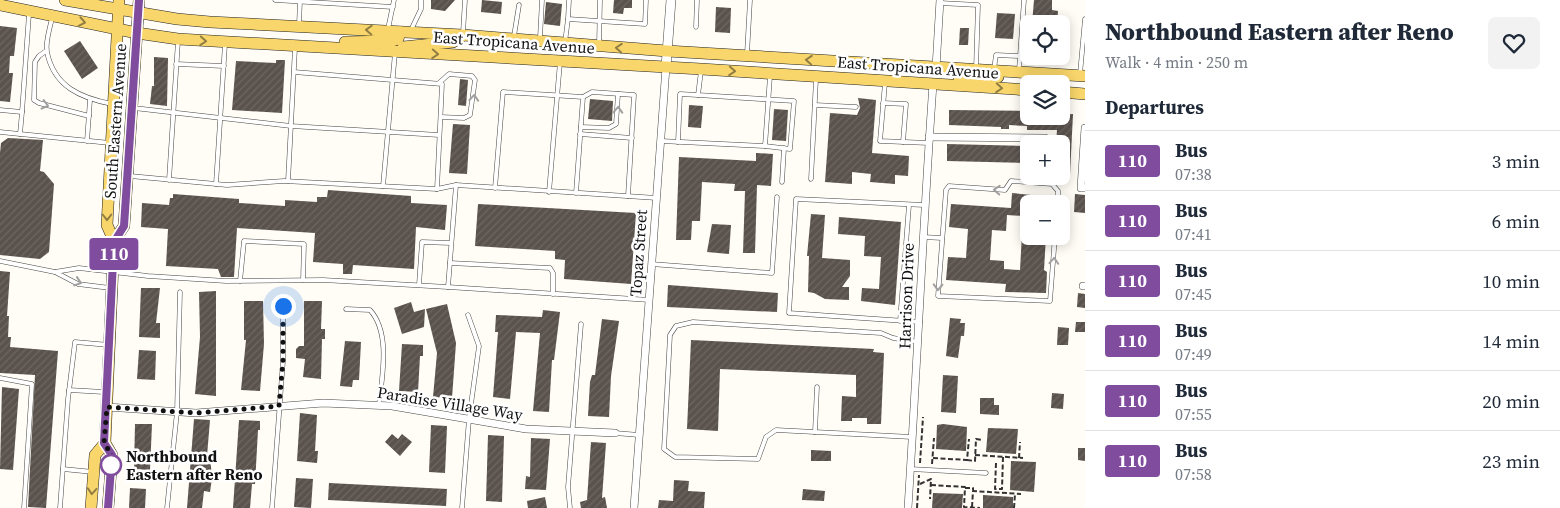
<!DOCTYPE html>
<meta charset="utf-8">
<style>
:root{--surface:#fff;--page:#f2f2f3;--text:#1f2937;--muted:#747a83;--line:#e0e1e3}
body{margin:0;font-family:"Source Serif 4",serif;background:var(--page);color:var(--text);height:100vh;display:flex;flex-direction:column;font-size:19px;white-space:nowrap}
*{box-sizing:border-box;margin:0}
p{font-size:16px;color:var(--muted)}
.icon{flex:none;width:28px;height:28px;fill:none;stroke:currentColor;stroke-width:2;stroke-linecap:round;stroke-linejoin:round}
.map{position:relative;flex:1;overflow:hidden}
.panel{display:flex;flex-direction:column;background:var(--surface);width:475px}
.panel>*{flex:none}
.badge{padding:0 10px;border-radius:4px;font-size:18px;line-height:32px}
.controls{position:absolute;left:1020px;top:15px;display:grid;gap:10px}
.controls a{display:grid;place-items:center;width:50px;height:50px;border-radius:8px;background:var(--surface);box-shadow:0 2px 12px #0003;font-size:25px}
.you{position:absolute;width:25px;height:25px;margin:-12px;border:4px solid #fff;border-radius:50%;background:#1a73e8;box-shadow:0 0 0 8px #1a73e833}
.map>.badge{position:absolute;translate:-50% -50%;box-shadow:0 0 0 2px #fff}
h2{padding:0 20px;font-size:19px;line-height:45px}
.round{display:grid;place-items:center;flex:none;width:52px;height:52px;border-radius:8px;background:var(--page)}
.overview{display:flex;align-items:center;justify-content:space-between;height:85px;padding:0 20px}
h1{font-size:24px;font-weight:800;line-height:38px}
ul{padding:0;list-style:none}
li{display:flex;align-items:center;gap:15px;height:60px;padding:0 20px;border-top:1px solid var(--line)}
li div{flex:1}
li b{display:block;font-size:19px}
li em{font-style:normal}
li .badge{min-width:55px;font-weight:700;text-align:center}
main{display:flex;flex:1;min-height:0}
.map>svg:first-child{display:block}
.building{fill:url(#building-hatch);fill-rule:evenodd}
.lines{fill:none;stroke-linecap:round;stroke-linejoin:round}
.service-casing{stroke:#444;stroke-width:5}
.minor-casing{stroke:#444;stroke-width:8}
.tertiary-casing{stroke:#444;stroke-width:10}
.primary-casing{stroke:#222;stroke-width:12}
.path{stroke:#333;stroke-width:2;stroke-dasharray:5 2.5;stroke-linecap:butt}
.service{stroke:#fff;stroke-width:4}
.minor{stroke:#fff;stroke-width:7}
.tertiary{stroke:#fff;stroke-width:9}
.primary{stroke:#f9d66b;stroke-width:11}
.oneway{stroke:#917d42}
.oneway2{stroke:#a0a0a0}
.line-casing{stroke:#fff;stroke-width:11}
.line{stroke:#804c9e;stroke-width:8}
.walk{stroke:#111;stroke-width:5;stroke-dasharray:0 9}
.stop-dot{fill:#fff;stroke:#804c9e;stroke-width:2.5}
.labels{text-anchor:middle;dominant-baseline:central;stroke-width:5;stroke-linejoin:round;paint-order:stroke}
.street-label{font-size:16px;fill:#111;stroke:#fff}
.stop-label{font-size:16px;font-weight:bold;fill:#111;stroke:#fff;text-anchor:start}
</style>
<main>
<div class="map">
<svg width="1085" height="508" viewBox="0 0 1085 508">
<defs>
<pattern id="building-hatch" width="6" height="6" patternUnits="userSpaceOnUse" patternTransform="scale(1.25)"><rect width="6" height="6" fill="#5a524d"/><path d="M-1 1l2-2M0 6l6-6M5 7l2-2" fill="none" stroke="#6d6662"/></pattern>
</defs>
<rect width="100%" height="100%" fill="#fffdf5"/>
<g class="building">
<polygon points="431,0 455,0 445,11 431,9"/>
<polygon points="482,0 502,2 501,14 481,12"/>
<polygon points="614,0 632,0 632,8 624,8 623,14 613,13"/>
<polygon points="1034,0 1052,0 1052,10 1058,11 1057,24 1032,24"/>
<polygon points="546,2 562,4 560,26 544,24"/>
<polygon points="716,7 731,8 730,33 715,32"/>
<polygon points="997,13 1015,14 1013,39 995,38"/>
<polygon points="0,26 17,28 14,56 10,56 9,73 13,73 10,102 0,101"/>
<polygon points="960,28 969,28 968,45 959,45"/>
<polygon points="80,41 98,68 82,79 64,51"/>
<polygon points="154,57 168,58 167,106 150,104 152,86 154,86"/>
<polygon points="276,60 285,60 282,113 232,110 236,61 276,63"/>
<polygon points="460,79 468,80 466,106 458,105"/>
<polygon points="858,98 876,100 872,153 909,156 908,176 895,175 895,184 870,182 871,174 852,172 852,184 825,182 830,113 857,115 860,108"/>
<polygon points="590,99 613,101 612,121 588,119"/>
<polygon points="689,105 703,106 701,128 688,127"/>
<polygon points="774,109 788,110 786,141 772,140"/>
<polygon points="949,110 1029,111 1029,116 1073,114 1070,174 1061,174 1061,144 1056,144 1057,130 1027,130 1027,126 1009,125 1009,129 1001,129 1001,127 949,125"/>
<polygon points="453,124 470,125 467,174 449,173"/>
<polygon points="8,138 43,140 40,171 44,172 54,184 49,252 40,259 0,255 0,153 1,143"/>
<polygon points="947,144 1029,146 1029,163 947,161"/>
<polygon points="756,153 773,154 771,186 757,185 755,253 743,253 745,191 734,191 735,184 702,182 700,221 692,221 691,240 676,240 679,157 756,161"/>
<polygon points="328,190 411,196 411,203 447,205 445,230 416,227 414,269 353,265 352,274 343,274 343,264 313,262 315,233 237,228 234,277 221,277 218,269 166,266 168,229 141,227 142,203 169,205 170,198 173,198 173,194 239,199 239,203 285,206 285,200 317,202 317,197 327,197"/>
<path d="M1012,193L1052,197L1051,204H1029V236H1046L1044,270L1047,272L1046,293L1005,292L1006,284L946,280L948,257L966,258L968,229L949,227L951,204L1011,208ZM1007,215L1023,216L1020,270L1004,269V261L990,260L992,230L1006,231Z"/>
<polygon points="1075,194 1085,195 1085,213 1074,212"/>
<polygon points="478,204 636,213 631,284 564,279 565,260 555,259 555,251 475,246"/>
<polygon points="811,214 825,215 822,258 850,260 850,276 842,287 849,287 849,300 825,299 814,293 808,292 809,256 807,256"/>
<polygon points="839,217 901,222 895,305 861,301 862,288 879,289 881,257 864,256 865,236 838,234"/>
<polygon points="712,224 731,225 729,254 707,252"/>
<polygon points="0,271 10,272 7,316 9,316 8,337 11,337 10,347 58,351 46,508 28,507 35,375 0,373"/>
<polygon points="668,285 778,293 777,312 667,307"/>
<polygon points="141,288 160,288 156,323 160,323 160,338 139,337"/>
<polygon points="216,291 216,396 195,394 200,337 199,292"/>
<polygon points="1078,293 1085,294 1085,308 1077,307"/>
<polygon points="244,301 263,301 264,344 260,391 241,390 246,340 244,340"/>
<polygon points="304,301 322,301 321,329 325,329 325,339 322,339 321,379 303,377 305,359 296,358 296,349 299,346 304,346"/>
<polygon points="411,302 414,312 425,309 424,327 402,334 394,308"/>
<polygon points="447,304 456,343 452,398 433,397 437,353 426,309"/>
<polygon points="543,310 560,312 554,360 552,360 549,412 533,411 540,333 516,332 510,399 493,397 498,332 495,332 496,315 542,317"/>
<polygon points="950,318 961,319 960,323 965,323 964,336 961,336 958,358 946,356"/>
<polygon points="602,319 619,321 611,376 609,417 588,416 590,382 592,375 595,375"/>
<polygon points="1076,322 1085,322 1085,332 1075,332"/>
<polygon points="1058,327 1069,328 1068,345 1057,345"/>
<polygon points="691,340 874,349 873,352 884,353 881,424 867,424 867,418 852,418 852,421 841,421 842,396 856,397 856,375 720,369 718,431 687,429"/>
<polygon points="345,341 361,342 359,380 353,380 352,387 340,386"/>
<polygon points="402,344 423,345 423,356 420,356 418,392 399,391"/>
<polygon points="139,350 156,351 155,380 137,379"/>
<polygon points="943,375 958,376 956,413 941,412"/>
<polygon points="2,387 19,389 13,470 0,469"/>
<polygon points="1052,393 1064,394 1063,409 1051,408"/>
<polygon points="980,398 994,398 994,405 999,405 999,415 980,414"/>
<polygon points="300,413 317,415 315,451 318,451 317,463 297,461"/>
<polygon points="194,419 210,420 207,456 210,456 212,478 210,492 204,491 202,508 187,508"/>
<polygon points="239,420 260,421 260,430 258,430 255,484 252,484 250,508 233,508"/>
<polygon points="135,424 152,424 150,470 134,469"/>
<polygon points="943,424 967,427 966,451 936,449 937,425"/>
<polygon points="431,425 447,426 445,473 429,472"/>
<polygon points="988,428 1018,429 1016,454 986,452"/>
<polygon points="392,434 398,439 402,434 412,442 400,456 385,442"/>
<polygon points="488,435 504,436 502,502 486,501"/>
<polygon points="531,438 550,439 546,490 525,489 526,476 530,477"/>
<polygon points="591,442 606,443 602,498 605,497 607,508 581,508 580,502 587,500"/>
<polygon points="1078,448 1085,448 1085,461 1078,460"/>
<polygon points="811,450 831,451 831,461 811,461"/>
<polygon points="1011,461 1036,462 1034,492 1010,490"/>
<polygon points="296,478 313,479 311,508 294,507"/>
<polygon points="674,480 689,481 688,491 705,492 704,508 658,508 659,500 673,501"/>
<polygon points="329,483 447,489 446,506 328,500"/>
<polygon points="130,488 146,489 145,508 129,508"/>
<polygon points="803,489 825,491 824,501 802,500"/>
<polygon points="933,493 963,494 962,508 932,508"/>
<polygon points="983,495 1013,497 1013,508 983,508"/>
<polygon points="545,497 547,508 528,508 527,501"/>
</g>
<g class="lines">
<g class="service-casing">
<g id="service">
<polyline points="275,0 393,7"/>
<polyline points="940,3 978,5 976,69"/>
<path d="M52,18C50,28 45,42 47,52C54,87 81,98 112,104"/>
<polyline points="568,19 569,0"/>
<polyline points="299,25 300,0"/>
<polyline points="696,27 697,0"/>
<polyline points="388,29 394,0"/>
<polyline points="411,30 421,9 421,0"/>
<polyline points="463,33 465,0"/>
<polyline points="514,36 519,5"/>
<polyline points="540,38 542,0"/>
<polyline points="565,42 568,19 645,24 646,0"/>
<polyline points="599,45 600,0"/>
<polyline points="46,51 39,56 35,62 34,100 39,103 89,116"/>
<polyline points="747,54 750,0"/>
<polyline points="176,64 224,66"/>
<polyline points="994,69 996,55 1020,56"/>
<polyline points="1019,70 1024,0"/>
<polyline points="701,71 698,95 794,101 790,149 765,146"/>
<polyline points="294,72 442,84 437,189"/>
<polyline points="1080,74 1085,19"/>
<polyline points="439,83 449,74 472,76 475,80 470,115 464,118 441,117"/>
<polyline points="885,83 880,141 929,143"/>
<polyline points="583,97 592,92 634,95 628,196"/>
<polyline points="883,103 906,104 903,142"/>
<polyline points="815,105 856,107"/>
<polyline points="134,108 291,126 439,135"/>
<polyline points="0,110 22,112 29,14"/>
<polyline points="581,127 609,128 616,124 618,94"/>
<polyline points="0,132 110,143"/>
<polyline points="20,134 22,112"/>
<polyline points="580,134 632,138"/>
<polyline points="87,141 90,100"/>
<polyline points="661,141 765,146 770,76"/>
<polyline points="678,142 680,94 698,95"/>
<polyline points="811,179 816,79"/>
<polyline points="169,180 178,41"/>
<polyline points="288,181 295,48"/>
<polyline points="782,182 784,148"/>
<polyline points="216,184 225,44"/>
<polyline points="456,185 657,198"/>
<polyline points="383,186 395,53"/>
<polyline points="495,188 503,92 583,97 576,193"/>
<polyline points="549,192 560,62"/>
<polyline points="1055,236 1050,301 938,296 946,190 949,186 1005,190 1011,181 1052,184 1058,191 1058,204"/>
<polyline points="923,237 942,238"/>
<polyline points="0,261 55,272"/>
<polyline points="450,263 550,268 553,273 553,294"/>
<polyline points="651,264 772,273 777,197"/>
<polyline points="240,281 244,241 304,244 303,280"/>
<polyline points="419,285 422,242 451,243"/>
<polyline points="448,287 650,300"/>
<polyline points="110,288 78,284 55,272 79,268 148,276 226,281 323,280 448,287 456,185 437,189 284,181 227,185 130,176"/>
<path d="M346,309L370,310C391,333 382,377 379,405"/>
<polyline points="900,321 909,205"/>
<polyline points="920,322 789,313 796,199 924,205"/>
<polyline points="0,378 32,384 24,508"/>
<polyline points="69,390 104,392"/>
<polyline points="815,432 817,387"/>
<polyline points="615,433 639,435"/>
<polyline points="912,437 776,430 766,437 758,459 675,457 664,449 670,335 676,326 693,322 881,333 893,338 918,342"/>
<polyline points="63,469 93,472"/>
<polyline points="910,469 986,473"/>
<polyline points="60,508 68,399 75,342 109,345"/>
<polyline points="167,508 177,412 180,292"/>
<polyline points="272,508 283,361 283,306"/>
<polyline points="462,508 469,419 479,346 468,315"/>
<polyline points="570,508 568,487 581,324"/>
</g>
</g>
<g class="minor-casing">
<g id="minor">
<polyline points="936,68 940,0"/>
<polyline points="1085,128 1081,188 1085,188"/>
<polyline points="929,137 1045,138"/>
<polyline points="1083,286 1085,286"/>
<polyline points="107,407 196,413 323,403 392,406 526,429 615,433"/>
<polyline points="634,508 666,67"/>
<path d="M908,508C917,367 923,225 933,84"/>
</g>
</g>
<g class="tertiary-casing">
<polyline id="tertiary" points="666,67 671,0"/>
</g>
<g class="primary-casing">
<g id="primary">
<polyline points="65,0 177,19 210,22 463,35 667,51 1085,76"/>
<polyline points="0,5 137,33 178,39 701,69 1029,90"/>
<polyline points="345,42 392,41 398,39 400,32"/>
<polyline points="403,47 453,42 462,36"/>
<polyline points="959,78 983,79 998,77"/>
<polyline points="1061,92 1085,94"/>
<polyline points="114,241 124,226 139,0"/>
<polyline points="105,443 112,455 108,508"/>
<polyline points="91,508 95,455 105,443 114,241 107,225 119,0"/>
</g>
</g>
<g class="path">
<polyline points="975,455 1023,458"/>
<polyline points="933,458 967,460 969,439"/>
<polyline points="1019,458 1020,442"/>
<polyline points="967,460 975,461 976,439 983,440"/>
<polyline points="920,463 923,417"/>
<polyline points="996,463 995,489 1002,489 1003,457"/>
<polyline points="932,464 934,438"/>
<polyline points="920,484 931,479 930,499"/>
<polyline points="931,485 965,487 964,507 980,508"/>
<polyline points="965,488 973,488 973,490"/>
<polyline points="972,507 973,491 1021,494"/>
<polyline points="917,508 919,475"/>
<polyline points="1014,508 1015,494"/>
</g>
<use href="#service" class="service"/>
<use href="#minor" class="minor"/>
<use href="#tertiary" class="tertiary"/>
<use href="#primary" class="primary"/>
</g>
<defs><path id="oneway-chevron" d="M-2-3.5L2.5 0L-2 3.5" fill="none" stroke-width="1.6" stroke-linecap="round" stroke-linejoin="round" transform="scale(1.25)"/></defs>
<g class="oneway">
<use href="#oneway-chevron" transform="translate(82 22) rotate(11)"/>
<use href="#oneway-chevron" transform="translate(369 30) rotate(-177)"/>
<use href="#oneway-chevron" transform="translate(203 41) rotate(4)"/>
<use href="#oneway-chevron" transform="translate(619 48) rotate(-176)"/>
<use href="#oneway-chevron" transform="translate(435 54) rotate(4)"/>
<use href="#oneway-chevron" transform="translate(809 60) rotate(-176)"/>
<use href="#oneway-chevron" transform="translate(732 71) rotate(4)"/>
<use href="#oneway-chevron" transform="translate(999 88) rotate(4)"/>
<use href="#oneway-chevron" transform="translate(107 217) rotate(90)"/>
<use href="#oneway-chevron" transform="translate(92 491) rotate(94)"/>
</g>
<g class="oneway2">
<use href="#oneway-chevron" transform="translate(474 98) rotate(-86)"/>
<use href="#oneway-chevron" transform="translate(45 105) rotate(14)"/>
<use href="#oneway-chevron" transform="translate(618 110) rotate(-88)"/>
<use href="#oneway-chevron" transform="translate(997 190) rotate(-177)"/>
<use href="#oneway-chevron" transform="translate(1054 261) rotate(-86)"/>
<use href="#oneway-chevron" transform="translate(78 282) rotate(18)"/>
<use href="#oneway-chevron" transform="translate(938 287) rotate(92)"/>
</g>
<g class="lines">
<g class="line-casing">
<polyline id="line" points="108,508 112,455 104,443 114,242 124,226 139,0"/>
</g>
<use href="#line" class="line"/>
<polyline class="walk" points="111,465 112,455 104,443 107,407 196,413 279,406 283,361 283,306"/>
</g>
<circle class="stop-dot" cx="111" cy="465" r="10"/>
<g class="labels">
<g class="street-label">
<text transform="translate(514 42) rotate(4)">East Tropicana Avenue</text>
<text transform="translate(918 67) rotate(4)">East Tropicana Avenue</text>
<text transform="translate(115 121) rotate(-86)">South Eastern Avenue</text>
<text transform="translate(638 253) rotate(-86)">Topaz Street</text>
<text transform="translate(906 296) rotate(-88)">Harrison Drive</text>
<text transform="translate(450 403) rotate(9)">Paradise Village Way</text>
</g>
<g class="stop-label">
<text x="126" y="456">Northbound<tspan x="126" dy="18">Eastern after Reno</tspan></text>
</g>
</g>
</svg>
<div class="controls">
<a><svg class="icon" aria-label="locate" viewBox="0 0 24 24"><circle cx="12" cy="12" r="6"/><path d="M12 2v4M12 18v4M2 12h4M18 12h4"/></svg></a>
<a><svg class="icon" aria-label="layers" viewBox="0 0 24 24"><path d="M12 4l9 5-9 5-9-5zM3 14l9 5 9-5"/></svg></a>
<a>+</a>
<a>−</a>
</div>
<div class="you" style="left:283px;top:306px"></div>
<b class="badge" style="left:114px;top:254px;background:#804c9e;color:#fff">110</b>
</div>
<section class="panel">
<div class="overview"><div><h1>Northbound Eastern after Reno</h1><p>Walk · 4 min · 250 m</p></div><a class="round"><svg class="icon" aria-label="heart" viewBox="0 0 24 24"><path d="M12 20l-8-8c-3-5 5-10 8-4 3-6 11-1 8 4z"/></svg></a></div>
<h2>Departures</h2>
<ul>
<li><span class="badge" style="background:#804c9e;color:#fff">110</span><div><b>Bus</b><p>07:38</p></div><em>3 min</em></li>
<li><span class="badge" style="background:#804c9e;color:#fff">110</span><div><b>Bus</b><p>07:41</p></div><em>6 min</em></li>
<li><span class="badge" style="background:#804c9e;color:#fff">110</span><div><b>Bus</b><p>07:45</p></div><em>10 min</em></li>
<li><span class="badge" style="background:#804c9e;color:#fff">110</span><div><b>Bus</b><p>07:49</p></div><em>14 min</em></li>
<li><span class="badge" style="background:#804c9e;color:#fff">110</span><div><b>Bus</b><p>07:55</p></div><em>20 min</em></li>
<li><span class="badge" style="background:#804c9e;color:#fff">110</span><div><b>Bus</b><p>07:58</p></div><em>23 min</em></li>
</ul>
</section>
</main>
